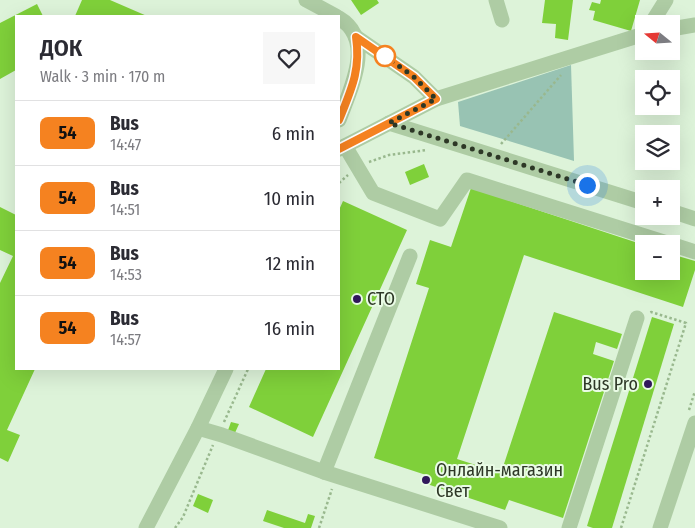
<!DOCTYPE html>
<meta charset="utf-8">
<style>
:root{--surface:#fff;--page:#f7f7f7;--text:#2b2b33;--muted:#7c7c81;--line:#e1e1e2}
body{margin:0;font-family:"Fira Sans Condensed",sans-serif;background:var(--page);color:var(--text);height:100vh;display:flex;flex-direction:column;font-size:19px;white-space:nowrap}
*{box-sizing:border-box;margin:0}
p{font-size:16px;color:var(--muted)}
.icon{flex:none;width:28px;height:28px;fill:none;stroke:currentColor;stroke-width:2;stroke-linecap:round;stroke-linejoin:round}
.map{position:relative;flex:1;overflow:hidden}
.sheet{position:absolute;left:15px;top:15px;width:325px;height:355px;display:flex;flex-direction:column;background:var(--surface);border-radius:0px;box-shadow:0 5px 20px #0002}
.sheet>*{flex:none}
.badge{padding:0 10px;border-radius:8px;font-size:18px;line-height:32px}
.needle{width:32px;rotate:288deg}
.controls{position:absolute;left:635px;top:15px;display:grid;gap:10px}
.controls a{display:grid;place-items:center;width:45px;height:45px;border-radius:0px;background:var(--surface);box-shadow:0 5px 20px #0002;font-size:25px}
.you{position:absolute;width:25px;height:25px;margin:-12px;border:4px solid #fff;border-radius:50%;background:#1a73e8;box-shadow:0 0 0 8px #1a73e833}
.map>.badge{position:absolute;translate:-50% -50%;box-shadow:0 0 0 2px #fff}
.round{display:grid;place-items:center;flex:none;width:52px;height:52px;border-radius:0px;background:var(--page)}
.head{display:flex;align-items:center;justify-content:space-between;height:85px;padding:0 25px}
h1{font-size:24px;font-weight:600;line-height:38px}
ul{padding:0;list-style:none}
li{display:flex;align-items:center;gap:15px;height:65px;padding:0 25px;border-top:1px solid var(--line)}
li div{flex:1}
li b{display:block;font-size:19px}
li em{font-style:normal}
li .badge{min-width:55px;font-weight:700;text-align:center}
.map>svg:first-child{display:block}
.green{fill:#98c3b3}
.building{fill:#7fd03a}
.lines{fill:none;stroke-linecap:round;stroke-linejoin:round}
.path{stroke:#99b88e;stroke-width:2.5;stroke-dasharray:2.5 2.5;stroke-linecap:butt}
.minor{stroke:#aecca4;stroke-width:15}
.line-casing{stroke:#fff;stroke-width:11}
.line{stroke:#f58220;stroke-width:8}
.walk{stroke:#2d3726;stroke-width:5;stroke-dasharray:0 9}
.stop-dot{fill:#fff;stroke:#f58220;stroke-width:2.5}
.poi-dot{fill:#31185c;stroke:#e9fbe5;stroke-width:2}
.labels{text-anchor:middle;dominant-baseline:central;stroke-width:4;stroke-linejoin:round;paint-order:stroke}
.poi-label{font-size:18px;fill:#2d3726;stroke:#e9fbe5;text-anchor:start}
</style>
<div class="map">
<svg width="695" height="528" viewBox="0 0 695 528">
<rect width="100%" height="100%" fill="#ddf3d9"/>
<polygon class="green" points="571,65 574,161 460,126 458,102"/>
<g class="building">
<polygon points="82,0 110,0 147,16 75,16"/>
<polygon points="351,0 377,0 379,3 361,15"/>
<polygon points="545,0 573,0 568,40 555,38 556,24 542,23"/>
<polygon points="601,0 640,0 631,31 593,20 595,11 589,10 592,2 600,4"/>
<polygon points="37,4 43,16 16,16 16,70 0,79 0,23"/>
<polygon points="424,164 429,177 410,185 405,172"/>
<polygon points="471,188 644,245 644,271 671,271 671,254 695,261 695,270 683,307 524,255 457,459 501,473 554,312 622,334 617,349 596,342 593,354 614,361 563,518 509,500 505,510 424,483 426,475 374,458 429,288 416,284 430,240 451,247"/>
<polygon points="343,201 407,230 313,437 249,407 266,369 339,369 339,210"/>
<polygon points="0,207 16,215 16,369 35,369 7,430 20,435 8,462 0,458 0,283 13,256 0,250"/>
<polygon points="652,317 674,324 612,528 593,528 587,526"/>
<polygon points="231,422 239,424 234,435 227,433"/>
<polygon points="198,494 213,500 208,513 193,506"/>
<polygon points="267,510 305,523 308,514 315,516 311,528 284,528 263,521"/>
</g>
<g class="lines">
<g class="path">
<polyline points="501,144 561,75"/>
<polyline points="369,162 389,155 427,150"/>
<polyline points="339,183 348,175"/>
<polyline points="689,410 695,391"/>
<polyline points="224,422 248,369"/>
<polyline points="175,528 183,517 213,445"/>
<polyline points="319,528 332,489"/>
<polyline points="621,528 686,323 651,312 649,313"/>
</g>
<g class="minor">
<polyline points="306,0 336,16"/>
<polyline points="496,0 502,20"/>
<path d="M339,18C376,40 350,90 339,120"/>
<polyline points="651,24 666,0"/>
<polyline points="671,29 695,25"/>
<polyline points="356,37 414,77 436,99"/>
<polyline points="389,123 644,203"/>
<polyline points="345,146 373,193 440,219 467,180 670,244"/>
<polyline points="339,149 436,99 644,34"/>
<polyline points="671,211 695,219"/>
<polyline points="671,244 695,252"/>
<polyline points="198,428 222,435 324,472 500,528"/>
<polyline points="324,472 410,256"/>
<polyline points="146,528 198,428 226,369"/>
<polyline points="569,528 637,318"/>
<polyline points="660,528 695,423"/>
</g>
</g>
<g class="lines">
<g class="line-casing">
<path id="line" d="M339,120C351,90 361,70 356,37L414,77L436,99L339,149"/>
</g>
<use href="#line" class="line"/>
<polyline class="walk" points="385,56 414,77 436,99 389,123 587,185"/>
</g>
<circle class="stop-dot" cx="385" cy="56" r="10"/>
<g class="poi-dot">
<circle cx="357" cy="299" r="5"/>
<circle cx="648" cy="384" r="5"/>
<circle cx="426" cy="480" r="5"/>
</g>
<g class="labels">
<g class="poi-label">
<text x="367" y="299">СТО</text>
<text x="638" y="384" text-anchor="end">Bus Pro</text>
<text x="436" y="470">Онлайн-магазин<tspan x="436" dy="21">Свет</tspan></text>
</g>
</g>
</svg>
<div class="controls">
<a><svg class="needle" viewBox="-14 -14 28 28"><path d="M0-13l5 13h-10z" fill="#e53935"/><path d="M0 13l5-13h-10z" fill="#7c7c81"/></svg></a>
<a><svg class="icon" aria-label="locate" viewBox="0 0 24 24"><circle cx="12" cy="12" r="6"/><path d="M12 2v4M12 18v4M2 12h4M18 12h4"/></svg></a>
<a><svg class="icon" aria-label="layers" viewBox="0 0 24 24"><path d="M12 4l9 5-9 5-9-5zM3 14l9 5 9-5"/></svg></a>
<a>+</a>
<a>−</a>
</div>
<div class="you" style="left:587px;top:185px"></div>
<section class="sheet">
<div class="head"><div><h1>ДОК</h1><p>Walk · 3 min · 170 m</p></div><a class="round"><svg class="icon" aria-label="heart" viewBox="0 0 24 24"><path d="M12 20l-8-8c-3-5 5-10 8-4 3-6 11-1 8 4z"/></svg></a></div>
<ul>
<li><span class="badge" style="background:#f58220;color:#111">54</span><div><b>Bus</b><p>14:47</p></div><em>6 min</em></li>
<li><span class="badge" style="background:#f58220;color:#111">54</span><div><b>Bus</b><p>14:51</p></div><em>10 min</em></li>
<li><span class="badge" style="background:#f58220;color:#111">54</span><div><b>Bus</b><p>14:53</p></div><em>12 min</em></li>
<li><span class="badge" style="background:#f58220;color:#111">54</span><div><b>Bus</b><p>14:57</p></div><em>16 min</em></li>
</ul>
</section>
</div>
